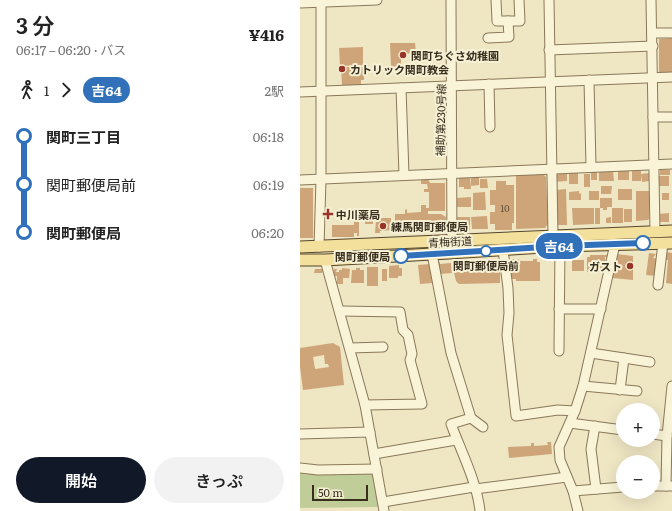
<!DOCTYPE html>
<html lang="ja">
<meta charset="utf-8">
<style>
:root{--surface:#fff;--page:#f2f2f2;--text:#222;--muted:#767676;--accent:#111827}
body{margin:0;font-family:Literata,"Noto Sans JP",serif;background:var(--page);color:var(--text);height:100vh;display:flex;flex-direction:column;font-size:15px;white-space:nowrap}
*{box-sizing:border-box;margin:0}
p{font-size:13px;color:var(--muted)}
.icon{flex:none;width:22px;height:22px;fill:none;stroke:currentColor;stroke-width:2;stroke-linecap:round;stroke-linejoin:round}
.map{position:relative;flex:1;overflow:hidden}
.sheet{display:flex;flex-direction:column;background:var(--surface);width:300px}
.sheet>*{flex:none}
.badge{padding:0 8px;border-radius:13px;font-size:14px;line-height:26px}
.buttons{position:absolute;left:316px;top:403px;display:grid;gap:8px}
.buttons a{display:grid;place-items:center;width:44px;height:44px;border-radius:50%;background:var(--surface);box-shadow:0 4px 16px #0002;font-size:20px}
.scale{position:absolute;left:12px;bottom:10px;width:56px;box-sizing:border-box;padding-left:4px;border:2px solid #392e1e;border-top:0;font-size:11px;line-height:14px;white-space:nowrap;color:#392e1e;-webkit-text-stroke:3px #f6f0d4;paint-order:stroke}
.map>.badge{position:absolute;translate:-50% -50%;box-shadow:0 0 0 2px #fff}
.legs{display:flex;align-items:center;gap:6px;height:44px;padding:0 16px;font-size:13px}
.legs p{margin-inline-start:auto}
.head{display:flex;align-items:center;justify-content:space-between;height:68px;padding:0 16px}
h1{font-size:22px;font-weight:600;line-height:30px}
.action{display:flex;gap:8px;margin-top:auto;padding:8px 16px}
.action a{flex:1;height:46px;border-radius:24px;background:var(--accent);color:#fff;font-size:16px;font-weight:600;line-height:46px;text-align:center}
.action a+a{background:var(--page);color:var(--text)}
ul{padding:0 16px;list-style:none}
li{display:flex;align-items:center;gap:14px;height:48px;font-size:15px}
li i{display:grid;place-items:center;width:6px;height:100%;margin:0 5px;background:currentColor}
li i::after{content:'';width:10px;height:10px;margin:-5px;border:3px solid;border-radius:50%;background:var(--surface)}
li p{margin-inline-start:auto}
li:first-child i{background:linear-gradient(#0000 50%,currentColor 0)}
li:last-child i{background:linear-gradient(currentColor 50%,#0000 0)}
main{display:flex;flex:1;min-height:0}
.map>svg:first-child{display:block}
.green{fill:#c1cd98}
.building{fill:#cda579;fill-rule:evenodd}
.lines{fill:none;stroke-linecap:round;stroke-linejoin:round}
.minor-casing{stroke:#8a785a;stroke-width:11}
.major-casing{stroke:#57462e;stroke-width:13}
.minor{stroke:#f9f3d7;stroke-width:9}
.major{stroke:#f2e09c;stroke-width:11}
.line-1-casing{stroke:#fff;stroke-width:9}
.line-1{stroke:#3071b9;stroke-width:6}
.poi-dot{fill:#993429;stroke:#f6f0d4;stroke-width:1.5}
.stop-1-dot{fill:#fff;stroke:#3071b9;stroke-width:2}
.labels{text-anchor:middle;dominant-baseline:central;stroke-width:4;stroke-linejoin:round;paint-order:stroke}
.number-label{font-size:9px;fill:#5e4c35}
.poi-label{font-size:11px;font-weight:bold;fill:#392e1e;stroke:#f6f0d4;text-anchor:start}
.street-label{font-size:11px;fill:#392e1e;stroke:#f6f0d4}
.stop-label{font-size:11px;font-weight:bold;fill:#392e1e;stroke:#f6f0d4;text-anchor:end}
</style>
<main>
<section class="sheet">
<div class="head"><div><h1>3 分</h1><p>06:17 – 06:20 · バス</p></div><b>¥416</b></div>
<div class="legs"><svg class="icon" aria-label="walk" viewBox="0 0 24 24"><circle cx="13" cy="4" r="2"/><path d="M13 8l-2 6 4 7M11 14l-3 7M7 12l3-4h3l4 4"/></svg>1<svg class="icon" aria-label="forward" viewBox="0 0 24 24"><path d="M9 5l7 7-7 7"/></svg><b class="badge" style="background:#3071b9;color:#fff">吉64</b><p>2駅</p></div>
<ul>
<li><i style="color:#3071b9"></i><b>関町三丁目</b><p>06:18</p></li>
<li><i style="color:#3071b9"></i><span>関町郵便局前</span><p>06:19</p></li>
<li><i style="color:#3071b9"></i><b>関町郵便局</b><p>06:20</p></li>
</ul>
<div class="action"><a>開始</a><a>きっぷ</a></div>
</section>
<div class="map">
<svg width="372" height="511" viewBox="0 0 372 511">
<rect width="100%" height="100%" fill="#efe6c4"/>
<polygon class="green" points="0,471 75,472 81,507 0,508"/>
<g class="building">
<polygon points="372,38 372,75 359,76 359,39"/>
<polygon points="90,43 115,43 116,53 101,54 101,66 91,67"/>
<polygon points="63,47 63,65 40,66 39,48"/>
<polygon points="41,67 64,67 64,80 61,80 61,85 42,85"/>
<rect x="360" y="170" width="10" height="5"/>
<polygon points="299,171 313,171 314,181 299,181"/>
<rect x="318" y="171" width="11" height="9"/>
<rect x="332" y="171" width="9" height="10"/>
<rect x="291" y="172" width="6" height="8"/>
<polygon points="255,173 267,173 267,181 254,182"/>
<rect x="269" y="173" width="9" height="11"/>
<polygon points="349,173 349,181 342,182 341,174"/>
<polygon points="243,174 246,177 248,224 245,228 216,229 216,175"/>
<rect x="284" y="174" width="6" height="13"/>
<polygon points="179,176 179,185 171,186 171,177"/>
<rect x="359" y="176" width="10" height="10"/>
<polygon points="170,177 171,189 164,189 164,187 159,187 159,178"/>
<polygon points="121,179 128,179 130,183 145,183 145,211 128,211 128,214 141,214 146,217 146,221 138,230 95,231 95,214 105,214 105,210 107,209 107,213 121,212 121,205 126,205 126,208 129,208 129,192 124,192 124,189 128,189 127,184 121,184"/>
<polygon points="180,179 187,179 188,188 180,188"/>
<polygon points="196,181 206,181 206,185 214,185 214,223 212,223 212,230 195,230 195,224 190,224 190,212 195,212 195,205 190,205 190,190 196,190"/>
<polygon points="301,186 312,186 311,194 301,194"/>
<rect x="0" y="188" width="13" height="50"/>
<polygon points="266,189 267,225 258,225 256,223 256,190"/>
<rect x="318" y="189" width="14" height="11"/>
<polygon points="279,191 279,194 281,193 281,200 269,200 269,192"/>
<rect x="289" y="191" width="10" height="9"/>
<polygon points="336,191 349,191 349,219 348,220 336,221"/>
<polygon points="185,192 186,210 173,210 173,193"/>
<rect x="362" y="193" width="7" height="7"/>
<polygon points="171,197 171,207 157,207 157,198"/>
<polygon points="300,198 312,198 312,207 307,207 307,210 303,210 303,208 300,208"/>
<polygon points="272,208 294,208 294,224 273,225"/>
<rect x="295" y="208" width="5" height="16"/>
<rect x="312" y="208" width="11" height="15"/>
<rect x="324" y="209" width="8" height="13"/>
<polygon points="369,213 369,222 361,222 359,221 359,214"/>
<polygon points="187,216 188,229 172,229 171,217"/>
<polygon points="155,217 170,217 170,230 157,230 156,229"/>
<polygon points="311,217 311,223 306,223 306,218"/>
<rect x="65" y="218" width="8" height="6"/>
<polygon points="81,218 91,218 91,230 80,231 80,233 75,233 76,221 81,221"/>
<polygon points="54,220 59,220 59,236 57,236 57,233 54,233 54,237 32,237 32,225 54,225"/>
<polygon points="367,252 372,253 372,284 366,283 368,260 366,260"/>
<polygon points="349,253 356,254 353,258 359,259 356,276 346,275"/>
<polygon points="316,254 333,256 333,280 313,278 312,270"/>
<polygon points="263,255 271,255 271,259 262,259"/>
<polygon points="290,255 308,255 308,257 305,257 306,272 287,272 287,257 290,257"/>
<polygon points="209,259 219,259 219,261 233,261 233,259 237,259 237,262 240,262 240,281 216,281 216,279 210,279"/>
<rect x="272" y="260" width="12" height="11"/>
<polygon points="159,261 173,266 199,267 200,271 200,283 159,284 156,281 153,269"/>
<polygon points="140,262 140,264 151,263 152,273 140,274 138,263"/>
<polygon points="130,264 132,283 120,284 118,265"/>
<polygon points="99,265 99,268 102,268 102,276 98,276 98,278 89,278 89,266"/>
<rect x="67" y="267" width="11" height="19"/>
<polygon points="42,268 50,269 49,278 43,278 43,284 37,284 37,276 34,276 34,269 37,269 36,272 39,272 39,270 42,270"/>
<polygon points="56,268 60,268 60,270 64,270 64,283 51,283 52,270 56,270"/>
<polygon points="15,269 23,269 22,273 14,273"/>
<rect x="82" y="269" width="5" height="12"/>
<path d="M33,343L40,347L44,385L3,390L0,367V348ZM24,355L25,364H28L29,367L15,369L13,357Z"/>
<polygon points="247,442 251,442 252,454 209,458 208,447 231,446 231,443 234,443 234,446 248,445"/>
</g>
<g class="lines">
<g class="minor-casing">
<g id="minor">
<polyline points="151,0 152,253"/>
<polyline points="196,0 197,21 220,21 219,0"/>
<polyline points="249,0 253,235"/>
<polyline points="351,0 355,232"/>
<polyline points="0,3 77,0"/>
<polyline points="352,33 372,33"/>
<polyline points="188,38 209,37 208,21"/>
<polyline points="249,50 353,46"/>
<polyline points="289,80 291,167"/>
<polyline points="189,84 190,127"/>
<polyline points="101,88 104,175"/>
<polyline points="0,92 372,77"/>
<polyline points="353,117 372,117"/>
<polyline points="0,180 372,164"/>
<polyline points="19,247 21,179 21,0"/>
<polyline points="203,250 208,288 209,313 207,335 216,416 258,410 275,411"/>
<path d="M132,254L151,353L171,418L151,424C161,451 177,482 180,511"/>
<polyline points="25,260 65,405 84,511"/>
<polyline points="358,285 363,243"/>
<polyline points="259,309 301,309"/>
<polyline points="40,311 100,312 103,330 108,335 112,354 110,360 122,404 65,405"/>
<polyline points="50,348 83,347"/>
<polyline points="259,351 260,246"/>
<polyline points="291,353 350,362"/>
<polyline points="283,386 337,391"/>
<polyline points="320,390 324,358"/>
<polyline points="171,418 183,427"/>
<polyline points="270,423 323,430"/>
<polyline points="295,426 291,449 296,489"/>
<polyline points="0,434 70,432"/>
<polyline points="353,434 367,436"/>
<polyline points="74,454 156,440"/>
<polyline points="0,468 18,470 77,469"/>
<polyline points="353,486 372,486"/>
<polyline points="366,486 367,436 372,386"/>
<polyline points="175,489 267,477"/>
<polyline points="273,491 323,487"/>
<polyline points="83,502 174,487"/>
<polyline points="278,511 273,491 260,460 259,447 275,411 283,386 315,244"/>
</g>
</g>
<g class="major-casing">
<g id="major">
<polyline points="0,247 372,231"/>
<polyline points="0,260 25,260 132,254 260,246 372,243"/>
</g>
</g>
<use href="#minor" class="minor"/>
<use href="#major" class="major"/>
</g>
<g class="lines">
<g class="line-1-casing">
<polyline id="line-1" points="101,256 260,246 343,243"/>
</g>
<use href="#line-1" class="line-1"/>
</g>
<g class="poi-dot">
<circle cx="103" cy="55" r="4"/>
<circle cx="42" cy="69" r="4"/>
<path d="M26 208h4v4h4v4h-4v4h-4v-4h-4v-4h4z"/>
<circle cx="83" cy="226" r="4"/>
<circle cx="330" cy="266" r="4"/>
</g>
<g class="stop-1-dot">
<circle cx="343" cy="243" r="7"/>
<circle cx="186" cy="251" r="5"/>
<circle cx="101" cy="256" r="7"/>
</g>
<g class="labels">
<g class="number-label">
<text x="205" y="208">10</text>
</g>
<g class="poi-label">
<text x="111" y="55">関町ちぐさ幼稚園</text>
<text x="50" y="69">カトリック関町教会</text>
<text x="36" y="214">中川薬局</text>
<text x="91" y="226">練馬関町郵便局</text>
<text x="322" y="266" text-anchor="end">ガスト</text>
</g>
<g class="street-label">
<text transform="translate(140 120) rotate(-89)">補助第230号線</text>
<text transform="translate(150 241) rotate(-3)">青梅街道</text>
</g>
<g class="stop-label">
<text x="90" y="256">関町郵便局</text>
<text x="186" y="265" text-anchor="middle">関町郵便局前</text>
</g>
</g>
</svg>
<div class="buttons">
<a>+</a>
<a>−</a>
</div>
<div class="scale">50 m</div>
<b class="badge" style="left:259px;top:246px;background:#3071b9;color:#fff">吉64</b>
</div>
</main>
